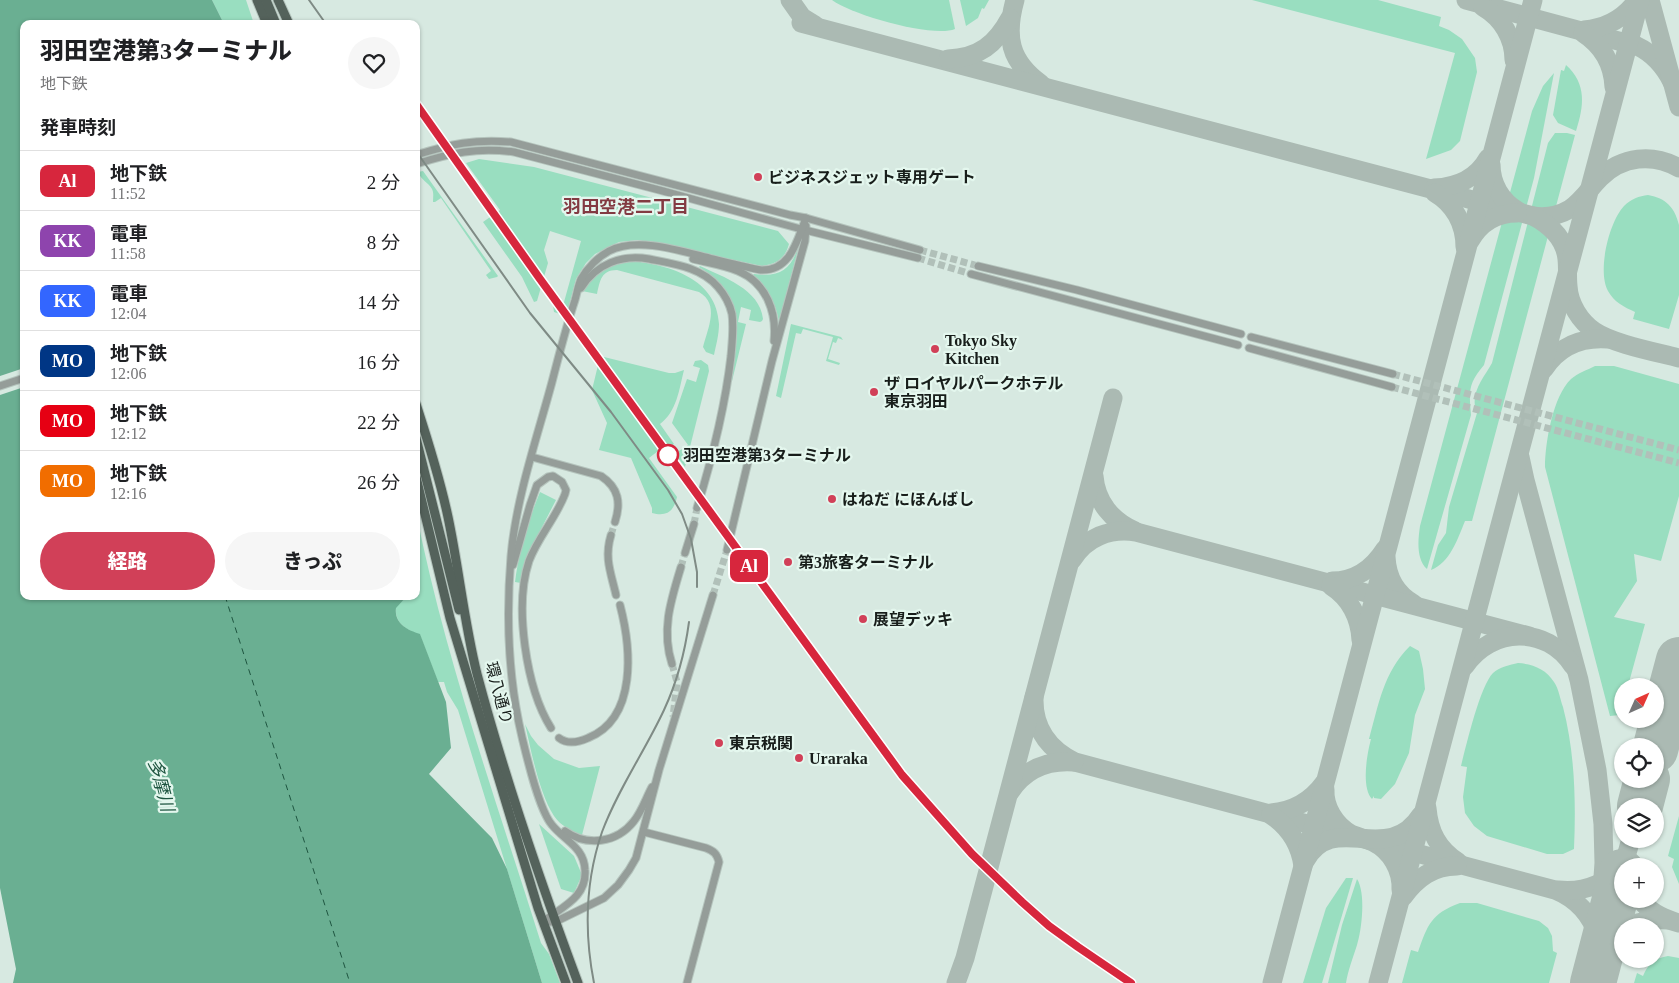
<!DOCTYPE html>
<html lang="ja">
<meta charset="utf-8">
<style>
:root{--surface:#fff;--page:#f6f6f6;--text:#202124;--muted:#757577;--line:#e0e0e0;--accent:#d14058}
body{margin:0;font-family:"Times New Roman","Noto Sans JP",serif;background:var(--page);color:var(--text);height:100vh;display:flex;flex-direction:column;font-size:19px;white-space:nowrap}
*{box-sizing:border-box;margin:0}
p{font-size:16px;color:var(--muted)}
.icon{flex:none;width:28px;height:28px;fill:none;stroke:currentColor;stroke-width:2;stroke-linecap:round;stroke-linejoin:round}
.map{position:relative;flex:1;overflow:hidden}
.details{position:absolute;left:20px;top:20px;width:400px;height:580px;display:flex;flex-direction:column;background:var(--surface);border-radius:10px;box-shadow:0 1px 4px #0004}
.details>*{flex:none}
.badge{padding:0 10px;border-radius:8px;font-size:18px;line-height:32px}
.needle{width:32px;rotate:45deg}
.buttons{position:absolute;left:1614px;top:678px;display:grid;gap:10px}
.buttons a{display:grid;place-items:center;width:50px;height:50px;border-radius:50%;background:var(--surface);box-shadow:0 1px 4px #0004;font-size:25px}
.map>.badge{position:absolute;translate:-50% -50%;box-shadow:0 0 0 2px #fff}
h2{padding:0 20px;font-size:19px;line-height:45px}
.round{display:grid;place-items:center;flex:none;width:52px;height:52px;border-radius:26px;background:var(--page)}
.headline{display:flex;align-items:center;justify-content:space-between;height:85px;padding:0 20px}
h1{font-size:24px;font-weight:800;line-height:38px}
.primary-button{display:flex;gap:10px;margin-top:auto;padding:10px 20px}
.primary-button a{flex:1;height:58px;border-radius:30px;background:var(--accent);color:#fff;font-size:20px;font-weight:800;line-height:58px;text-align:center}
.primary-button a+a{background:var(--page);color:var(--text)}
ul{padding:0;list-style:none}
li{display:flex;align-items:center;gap:15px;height:60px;padding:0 20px;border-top:1px solid var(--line)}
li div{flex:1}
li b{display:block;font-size:19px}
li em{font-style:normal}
li .badge{min-width:55px;font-weight:700;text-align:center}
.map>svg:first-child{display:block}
.green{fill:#99dec0}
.water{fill:#6aaf92}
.pier{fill:#d7e9e1}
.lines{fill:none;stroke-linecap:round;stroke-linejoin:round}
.ferry{stroke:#1e5540;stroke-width:1;stroke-dasharray:6 5;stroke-linecap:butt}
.taxiway{stroke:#abbab3;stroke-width:19}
.runway{stroke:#abbab3;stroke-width:46}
.minor-tunnel{stroke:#b1c0b9;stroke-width:7;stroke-dasharray:7 3.5;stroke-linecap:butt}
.minor-casing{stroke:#b5c4bd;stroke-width:9}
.major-casing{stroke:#b5c4bd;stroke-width:11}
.minor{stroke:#959d99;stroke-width:7}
.major{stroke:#54625b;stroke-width:9}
.rail{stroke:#7f8b85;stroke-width:2}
.line-casing{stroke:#fff;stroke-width:11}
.line{stroke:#d7263d;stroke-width:8}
.poi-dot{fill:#d14058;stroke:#e4f7ee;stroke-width:2}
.stop-dot{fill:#fff;stroke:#d7263d;stroke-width:2.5}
.labels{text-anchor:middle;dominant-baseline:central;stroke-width:4.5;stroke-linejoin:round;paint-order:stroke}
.poi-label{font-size:16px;font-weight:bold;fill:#181e1b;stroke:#e4f7ee;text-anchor:start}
.stop-label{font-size:16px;font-weight:bold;fill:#181e1b;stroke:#e4f7ee;text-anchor:start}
.street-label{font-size:16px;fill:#181e1b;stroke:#e4f7ee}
.neighbourhood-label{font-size:18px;font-weight:bold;fill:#833a42;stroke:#e4f7ee}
.water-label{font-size:18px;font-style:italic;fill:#1e5540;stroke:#e4f7ee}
</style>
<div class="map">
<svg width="1679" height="983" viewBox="0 0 1679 983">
<rect width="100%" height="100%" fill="#d7e9e1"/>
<g class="green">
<polygon points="212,0 246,0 254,24 224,24"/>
<path d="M832,0H949L955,29C933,38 852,15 832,0Z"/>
<polygon points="960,0 989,0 984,9 982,8 978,18 966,26"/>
<polygon points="1252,0 1378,0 1441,17 1439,26 1449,30 1462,39 1475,58 1477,72 1460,141 1451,150 1426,159 1455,53"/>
<path d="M1566,65C1587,84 1584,106 1576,131L1558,123L1553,115L1561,70L1564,71Z"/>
<path d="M1554,73L1534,178L1484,365C1468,384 1469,391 1471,415L1427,569C1416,559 1418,540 1420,526L1532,111L1543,86Z"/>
<path d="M1555,133H1567L1575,135L1472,521H1465C1458,538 1450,563 1431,570L1438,545L1446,533L1449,507L1477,413C1469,394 1483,379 1492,363L1548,143Z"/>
<path d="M479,159L534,167L778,231L789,244C785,259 776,264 762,266L638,240L619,242L595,254L586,263L576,279L567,313L563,315L554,312L553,305L557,302H564L581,241L550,231L544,250L548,263L537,301L534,302L522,277L483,222L500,210L466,163Z"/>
<path d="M423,171L498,276L497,277L489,279L486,275L491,271L441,198L435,202H433C433,197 434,193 432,189C428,182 421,180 418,172Z"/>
<path d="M1648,195C1666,198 1675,208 1679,225V295L1669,329L1633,319L1635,312C1624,307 1614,302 1608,291C1597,271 1609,222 1624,206C1631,199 1639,196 1648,195Z"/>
<path d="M800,242L779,322C776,302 767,289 753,275L754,274C782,278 792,268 800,242Z"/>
<path d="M632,261C670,265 717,279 719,324C719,335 716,345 714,355L706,352L703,347C708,328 720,304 699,292L617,270C601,270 600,281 597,294L582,291C596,271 609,263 632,261Z"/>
<path d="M700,266C723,277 760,289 763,319L762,321L760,322L749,320L751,310L741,307L738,322L746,324L732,381C730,371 735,358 736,347C739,311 731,286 699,267Z"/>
<polygon points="791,324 841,337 843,340 838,338 836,343 833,342 828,359 840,363 839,365 826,361 833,337 803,329 801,334 796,333 781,398 776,396"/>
<path d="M604,357L669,373H675L684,370C679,390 677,411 660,424L674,444L664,451L662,448L649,458L677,497C674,511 667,517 652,513V508L631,458L599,450L607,423L592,390L599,361Z"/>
<polygon points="701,360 708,365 709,371 685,467 671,449 675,446 679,451 688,445 672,423 687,379 696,382 700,368 693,366 695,361"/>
<path d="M1595,366H1614L1679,384V496L1661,561L1634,554L1637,581L1614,617L1645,624L1628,686H1622V706L1620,715L1610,716L1545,467C1545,443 1553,396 1571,379C1578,373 1587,370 1595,366Z"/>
<path d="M540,492L556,500L525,560L521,583L515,582C519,551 528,521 540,492Z"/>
<path d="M416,512C445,658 496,800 541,943L549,954L560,983H542L458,710L447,692L444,682H438L420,635C407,630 394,623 396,607L407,596H416Z"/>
<path d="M1410,646L1419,651L1423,669L1425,689L1415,715L1409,753L1395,784L1381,799L1374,798V796L1372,799C1361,787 1367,754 1371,739H1369C1379,704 1383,673 1410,646Z"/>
<path d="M1518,663C1533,664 1546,669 1554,682C1559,689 1560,699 1563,707C1575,753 1576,802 1574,849L1563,854H1547L1487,836L1474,826L1465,813L1463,797L1467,767L1461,766C1466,746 1480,686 1493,673C1499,667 1510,665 1518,663Z"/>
<path d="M525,724L531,736L538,745L554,759L579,768L600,766L582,835C571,831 561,826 554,816C539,793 531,750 525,724Z"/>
<polygon points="1679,816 1679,884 1672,867 1674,859 1668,856"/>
<polygon points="539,824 574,856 582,875 574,893 561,889"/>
<polygon points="1346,878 1353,878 1322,983 1303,983 1326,908"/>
<path d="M1357,879C1366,893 1362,929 1357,945C1353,958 1348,970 1346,983H1328L1342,925Z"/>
<path d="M1460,903H1477L1539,921L1548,928L1552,936L1553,951L1557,953L1549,983H1402L1411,950L1418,952C1428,924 1431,914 1460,903Z"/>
<path d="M1668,956L1679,958V983H1634L1637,973L1643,976C1648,964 1655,958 1668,956Z"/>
</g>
<path class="water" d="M0,0H212L224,24H24V596H407L396,608C394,623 407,630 420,634L446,702L451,748L429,774L492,838L507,869L542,983H13L16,969L0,888Z"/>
<polygon class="pier" points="24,368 24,387 0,395 0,376"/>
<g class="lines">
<polyline class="ferry" points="225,596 350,983"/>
<g class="taxiway">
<polyline points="790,0 802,17 815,25"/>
<path d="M1015,0C1005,36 1009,61 1041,84"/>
<path d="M1466,0L1637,46C1654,54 1664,66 1672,82"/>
<polyline points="1650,0 1679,107"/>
<path d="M1483,7C1502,18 1514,38 1514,60"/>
<path d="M801,23L1533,216C1546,218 1558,216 1570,209C1582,201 1590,188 1600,178C1622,156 1653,153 1679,168"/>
<path d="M1584,30C1606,28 1624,19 1637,0"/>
<path d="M1583,33C1603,46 1613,64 1614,87"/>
<path d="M948,59C979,58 996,44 1010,18"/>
<path d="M1491,164C1491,184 1501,201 1518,211"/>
<path d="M1434,188C1457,187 1477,178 1488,158"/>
<path d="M1435,193C1454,204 1465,224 1465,247"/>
<path d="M1533,216C1550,225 1565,239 1567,259C1568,268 1567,277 1568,286C1569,304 1580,321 1594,331C1613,344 1656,352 1679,358"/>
<path d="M1470,241C1480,223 1497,213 1517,213"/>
<path d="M1544,369C1559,346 1582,337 1608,339"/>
<polyline points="1520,457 1525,480 1579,680 1597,770 1603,824 1604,863 1597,964"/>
<path d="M1094,476C1096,502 1112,521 1135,531"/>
<path d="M1386,557C1387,577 1396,594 1414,604"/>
<path d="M1072,560C1086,537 1110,528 1136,532L1529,636"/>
<path d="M1332,581C1355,581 1373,568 1385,549"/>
<path d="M1331,586C1350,598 1360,618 1361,640"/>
<path d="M1465,666C1491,627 1547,625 1573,666"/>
<path d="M1034,697C1033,728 1048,749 1075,762L1555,890C1577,899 1591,914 1598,937"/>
<polyline points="1655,766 1679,716"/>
<path d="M1325,789C1324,807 1335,825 1351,834C1358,837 1366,839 1373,842C1391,851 1402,870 1401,890"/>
<path d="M1010,792C1025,769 1047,760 1074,762"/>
<polyline points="1644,793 1650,779"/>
<path d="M1427,808C1429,832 1438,849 1458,862"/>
<path d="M1271,813C1293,811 1311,801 1324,783"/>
<path d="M1271,815C1289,827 1300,844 1303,866"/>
<path d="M1305,861C1334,809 1387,868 1421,815"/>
<path d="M1558,890C1584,893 1613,883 1625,858C1628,852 1629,845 1631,839"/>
<path d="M1403,897C1417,878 1433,866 1457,866"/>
<path d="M1640,899C1649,912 1664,919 1679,923"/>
<path d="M1627,926C1642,921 1653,919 1668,920"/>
<polyline points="1599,960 1606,946 1622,930"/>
<polyline points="956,983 965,958 1113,398"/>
<polyline points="1272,983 1533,0"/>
<polyline points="1378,983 1640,0"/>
</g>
<g class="runway">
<polyline points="1655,750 1679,660"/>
<polyline points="1640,806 1647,779"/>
<polyline points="1593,983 1622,872"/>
</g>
<g class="minor-tunnel">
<polyline points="920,250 978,266"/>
<polyline points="918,258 971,274"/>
<polyline points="1393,374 1679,450"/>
<polyline points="1392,387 1679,463"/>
<polyline points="694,524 697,508"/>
<polyline points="611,535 615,522"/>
<polyline points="681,567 685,553"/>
<polyline points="713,595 727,550"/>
<polyline points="672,664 677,682 673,717"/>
</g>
<g class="minor-casing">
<g id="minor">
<path d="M416,155C451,144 474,139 511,142L790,215L806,218L920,250"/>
<path d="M416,164C451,153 477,147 514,152L663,191L801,229L918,258"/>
<path d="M693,259C708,263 724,265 738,271C767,283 777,313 774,341"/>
<polyline points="978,266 1077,290 1241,334"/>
<polyline points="971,274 1238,345"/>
<path d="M581,288C596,264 622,254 649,259C674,264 701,267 718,287C725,295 730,305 732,314C734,328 732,343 731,356C725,408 712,459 697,508"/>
<polyline points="1251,337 1393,374"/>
<polyline points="1249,348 1392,387"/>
<polyline points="0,386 24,378"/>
<path d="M532,457L601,476C619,488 621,503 615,522"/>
<path d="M611,535C604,558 611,573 616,595"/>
<polyline points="727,550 772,361 805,241 806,226"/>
<polyline points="685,553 694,524"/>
<path d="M513,565L530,505L537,485L548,477L553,476L562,482L566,490L565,494C556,518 538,537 529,561C514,606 526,688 551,728"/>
<path d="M672,664C661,630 671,600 681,567"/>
<path d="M559,738C568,745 579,742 588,738C638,718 631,647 620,605"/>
<path d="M565,831C587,847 617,843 634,821C642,811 646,798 652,787"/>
<path d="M644,832L706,848C714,851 717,854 719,862L687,983"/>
<path d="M543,922C561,907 587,898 585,870C584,847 565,841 552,825C539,810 527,758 522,737C508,678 506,616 511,556C516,498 537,438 552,382C559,355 566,327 575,300C577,293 578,286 581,279C587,268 598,257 609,251C638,236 684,252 713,259C729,263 745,267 761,270C791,271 797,240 806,218"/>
<polyline points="543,922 555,922 604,898 618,885 629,870 636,858 659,770 713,595"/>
</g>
</g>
<g class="major-casing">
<g id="major">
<polyline points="257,0 267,24"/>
<polyline points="266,0 276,24"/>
<polyline points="278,0 289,24"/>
<path d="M416,404C428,441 440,479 448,517C459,569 464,622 477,674C505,779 540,881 578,983"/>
<polyline points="416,438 459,610"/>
<polyline points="416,477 450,618 538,908 566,983"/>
</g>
</g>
<use href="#minor" class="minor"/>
<use href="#major" class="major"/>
<g class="rail">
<polyline points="309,0 326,24"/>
<polyline points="416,151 530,313 611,412 668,490 682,514 691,539 697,572 697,587"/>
<path d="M594,983C584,932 585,882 602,832C618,789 645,751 664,710C677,682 685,652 689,622"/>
</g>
</g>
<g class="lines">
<g class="line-casing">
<polyline id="line" points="416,104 540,279 902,775 972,854 1022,902 1049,926 1078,947 1131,983"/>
</g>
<use href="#line" class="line"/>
</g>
<g class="poi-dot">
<circle cx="758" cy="177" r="5"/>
<circle cx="935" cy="349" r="5"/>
<circle cx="874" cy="392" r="5"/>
<circle cx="832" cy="499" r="5"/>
<circle cx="788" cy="562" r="5"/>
<circle cx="863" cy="619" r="5"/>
<circle cx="719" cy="743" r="5"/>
<circle cx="799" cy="758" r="5"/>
</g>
<circle class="stop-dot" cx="668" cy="455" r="10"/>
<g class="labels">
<g class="poi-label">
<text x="768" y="177">ビジネスジェット専用ゲート</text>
<text x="945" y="340">Tokyo Sky<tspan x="945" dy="18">Kitchen</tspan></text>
<text x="884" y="383">ザ ロイヤルパークホテル<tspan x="884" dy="18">東京羽田</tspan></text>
<text x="842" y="499">はねだ にほんばし</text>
<text x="798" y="562">第3旅客ターミナル</text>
<text x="873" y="619">展望デッキ</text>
<text x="729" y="743">東京税関</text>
<text x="809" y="758">Uraraka</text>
</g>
<g class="stop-label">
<text x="683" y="455">羽田空港第3ターミナル</text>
</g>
<g class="street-label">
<text transform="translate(499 693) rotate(75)">環八通り</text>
</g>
<g class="neighbourhood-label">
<text x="626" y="207">羽田空港二丁目</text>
</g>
<g class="water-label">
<text transform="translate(161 785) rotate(75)">多摩川</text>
</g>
</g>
</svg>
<div class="buttons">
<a><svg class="needle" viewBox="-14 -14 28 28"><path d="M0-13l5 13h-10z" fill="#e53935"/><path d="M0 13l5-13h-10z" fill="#757577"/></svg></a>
<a><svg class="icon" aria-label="locate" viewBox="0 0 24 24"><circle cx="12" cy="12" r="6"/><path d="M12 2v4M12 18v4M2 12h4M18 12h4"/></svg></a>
<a><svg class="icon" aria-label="layers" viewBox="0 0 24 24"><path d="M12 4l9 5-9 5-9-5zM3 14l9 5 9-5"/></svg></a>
<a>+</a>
<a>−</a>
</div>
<b class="badge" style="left:749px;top:566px;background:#d7263d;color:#fff">Al</b>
<section class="details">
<div class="headline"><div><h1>羽田空港第3ターミナル</h1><p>地下鉄</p></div><a class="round"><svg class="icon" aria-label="heart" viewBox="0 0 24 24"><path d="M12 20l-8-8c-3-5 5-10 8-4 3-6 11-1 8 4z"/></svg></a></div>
<h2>発車時刻</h2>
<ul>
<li><span class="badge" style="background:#d7263d;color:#fff">Al</span><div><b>地下鉄</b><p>11:52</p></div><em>2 分</em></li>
<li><span class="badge" style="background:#8e44ad;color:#fff">KK</span><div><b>電車</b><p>11:58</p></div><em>8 分</em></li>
<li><span class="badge" style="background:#36f;color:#fff">KK</span><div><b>電車</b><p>12:04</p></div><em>14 分</em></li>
<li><span class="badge" style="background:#003685;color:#fff">MO</span><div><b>地下鉄</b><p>12:06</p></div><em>16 分</em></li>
<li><span class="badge" style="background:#e60013;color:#fff">MO</span><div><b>地下鉄</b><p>12:12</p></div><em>22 分</em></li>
<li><span class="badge" style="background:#f16d00;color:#fff">MO</span><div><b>地下鉄</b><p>12:16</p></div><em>26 分</em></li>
</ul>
<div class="primary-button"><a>経路</a><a>きっぷ</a></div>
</section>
</div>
